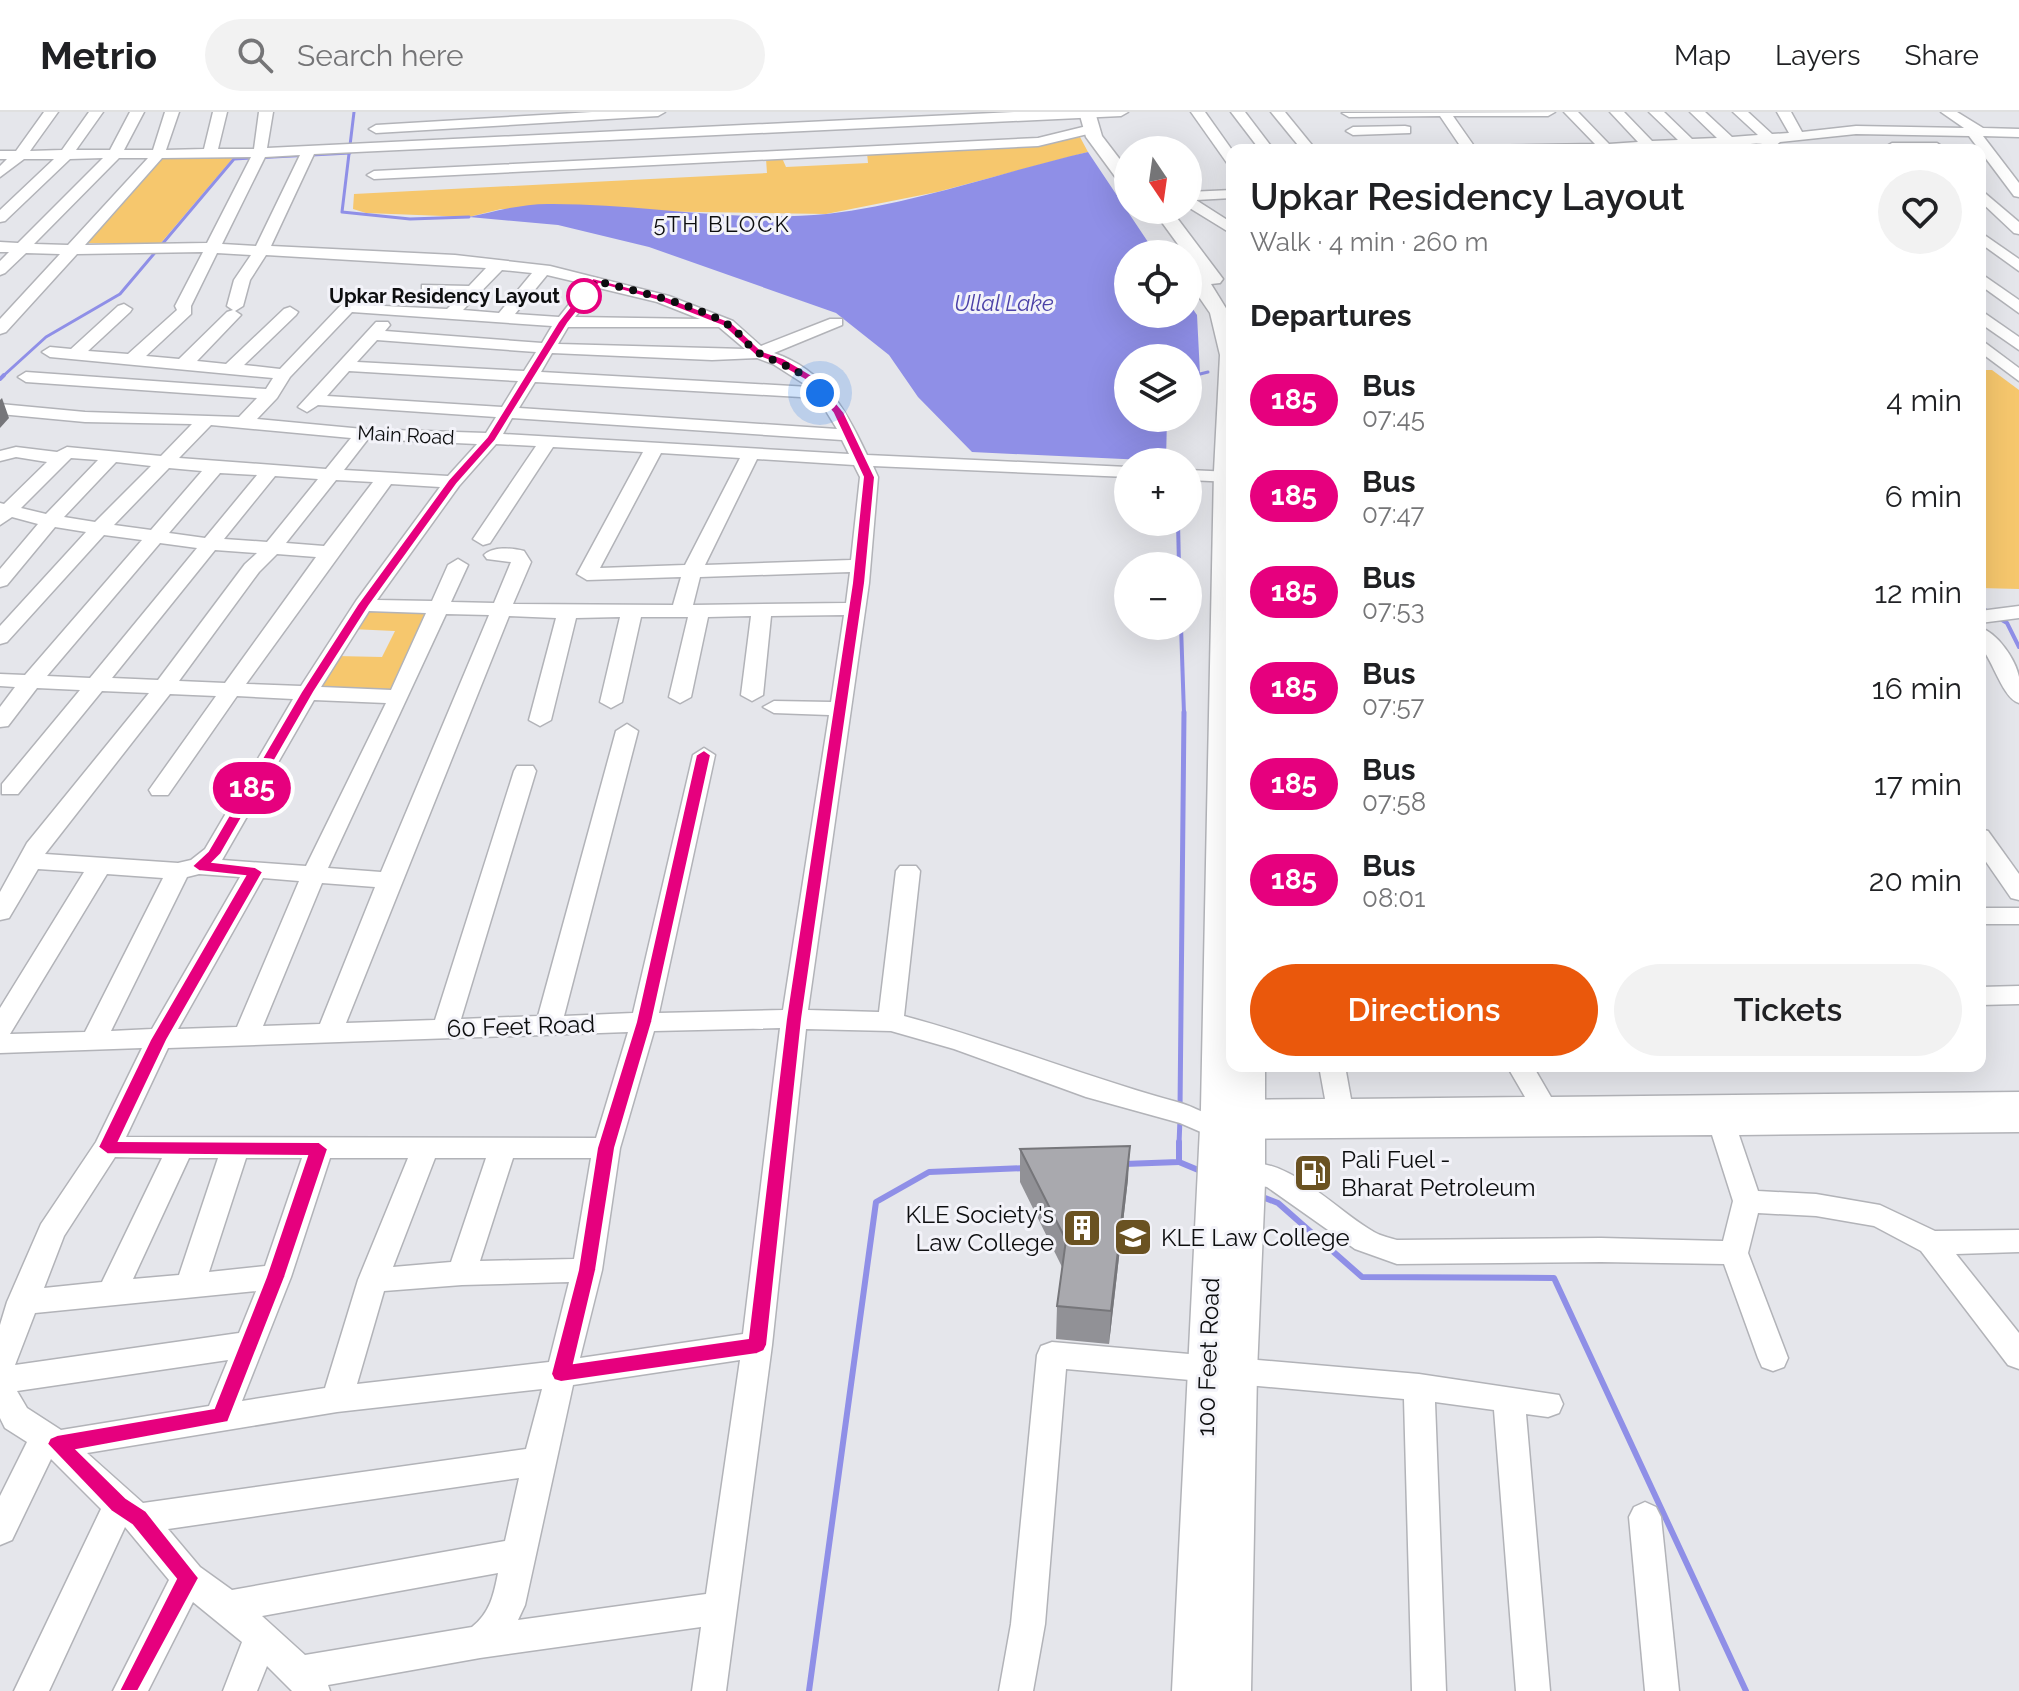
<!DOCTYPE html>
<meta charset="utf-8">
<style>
:root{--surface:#fff;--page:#f2f2f2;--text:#202124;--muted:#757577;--line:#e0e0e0;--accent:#ea580c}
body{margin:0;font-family:Raleway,sans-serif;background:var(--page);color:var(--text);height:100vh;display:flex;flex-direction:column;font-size:30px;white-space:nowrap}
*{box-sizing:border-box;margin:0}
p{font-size:26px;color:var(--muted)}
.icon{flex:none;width:44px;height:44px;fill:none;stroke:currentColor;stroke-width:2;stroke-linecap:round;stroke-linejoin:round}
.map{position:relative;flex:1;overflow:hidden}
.sheet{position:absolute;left:1226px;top:32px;width:760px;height:928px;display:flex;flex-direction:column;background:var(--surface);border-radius:16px;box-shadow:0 8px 32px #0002}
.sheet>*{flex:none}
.badge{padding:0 16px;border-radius:26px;font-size:28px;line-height:52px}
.needle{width:52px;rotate:167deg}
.tools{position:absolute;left:1114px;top:24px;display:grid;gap:16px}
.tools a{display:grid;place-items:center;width:88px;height:88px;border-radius:50%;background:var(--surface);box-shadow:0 8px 32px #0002;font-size:40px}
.you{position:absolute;width:40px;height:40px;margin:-20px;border:6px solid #fff;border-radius:50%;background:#1a73e8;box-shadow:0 0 0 12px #1a73e833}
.map>.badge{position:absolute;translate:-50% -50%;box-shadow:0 0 0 4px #fff}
h2{padding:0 24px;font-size:30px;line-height:72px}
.round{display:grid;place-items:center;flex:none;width:84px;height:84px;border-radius:42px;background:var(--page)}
.head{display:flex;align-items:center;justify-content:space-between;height:136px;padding:0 24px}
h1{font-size:38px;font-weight:600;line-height:60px}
.cta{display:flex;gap:16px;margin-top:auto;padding:16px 24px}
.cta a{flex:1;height:92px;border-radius:48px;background:var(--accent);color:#fff;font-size:32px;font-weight:600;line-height:92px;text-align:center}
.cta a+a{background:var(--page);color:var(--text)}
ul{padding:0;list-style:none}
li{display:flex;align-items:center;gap:24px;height:96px;padding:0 24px}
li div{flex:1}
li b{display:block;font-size:30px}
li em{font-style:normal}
li .badge{min-width:88px;font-weight:700;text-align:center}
header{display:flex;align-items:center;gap:48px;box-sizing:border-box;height:112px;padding:0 40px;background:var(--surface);border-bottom:2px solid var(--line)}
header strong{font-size:38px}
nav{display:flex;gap:44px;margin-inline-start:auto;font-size:28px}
.search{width:560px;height:72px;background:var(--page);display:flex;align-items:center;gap:20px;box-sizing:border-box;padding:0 28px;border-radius:44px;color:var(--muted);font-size:30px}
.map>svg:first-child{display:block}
.green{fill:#f6c76d}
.water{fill:#8f8fe7}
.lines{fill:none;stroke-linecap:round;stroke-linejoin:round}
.stream-far3{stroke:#8f8fe7;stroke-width:3}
.stream-far2{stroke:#8f8fe7;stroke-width:4}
.stream-far1{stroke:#8f8fe7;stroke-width:5}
.stream{stroke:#8f8fe7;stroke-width:6}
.minor-casing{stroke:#b2b3b8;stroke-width:3}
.major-casing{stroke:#b2b3b8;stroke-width:3}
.minor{fill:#fff;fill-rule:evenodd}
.major{fill:#fff;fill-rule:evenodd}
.wall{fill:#919196}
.shaded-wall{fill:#76767a}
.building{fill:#a9a9ae;stroke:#76767a;stroke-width:2}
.line{fill:#e6007e;stroke:#fff;stroke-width:2}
.walk{stroke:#0d0e0f;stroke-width:8;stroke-dasharray:0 14.4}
.stop-dot{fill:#fff;stroke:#e6007e;stroke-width:4}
.labels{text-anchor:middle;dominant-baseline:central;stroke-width:6;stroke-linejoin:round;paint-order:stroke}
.far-stop-label{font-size:20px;font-weight:bold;fill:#0d0e0f;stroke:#f3f3f9;text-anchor:end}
.far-street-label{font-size:20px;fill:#0d0e0f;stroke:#f3f3f9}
.far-neighbourhood-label{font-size:22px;letter-spacing:2px;fill:#0d0e0f;stroke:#f3f3f9}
.far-water-label{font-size:22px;font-style:italic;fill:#4b41a7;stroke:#f3f3f9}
.street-label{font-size:24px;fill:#0d0e0f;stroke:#f3f3f9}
.poi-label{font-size:24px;fill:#0d0e0f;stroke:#f3f3f9;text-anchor:start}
</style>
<header>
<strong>Metrio</strong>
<div class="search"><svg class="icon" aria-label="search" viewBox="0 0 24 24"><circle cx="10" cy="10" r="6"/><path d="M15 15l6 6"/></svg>Search here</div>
<nav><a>Map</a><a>Layers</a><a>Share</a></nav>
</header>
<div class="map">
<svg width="2019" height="1579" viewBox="0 0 2019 1579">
<rect width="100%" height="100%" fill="#e5e6eb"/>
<g class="green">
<polygon points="1080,25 1088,40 937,80 826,102 501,97 469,105 366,101 353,97 354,82 767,61 766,47 782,46 786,55 868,51 867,41 1044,32"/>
<polygon points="163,45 233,46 160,132 84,131"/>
<polygon points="1980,258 1992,258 2019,278 2019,477 1980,476"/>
<polygon points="364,495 437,498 393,583 315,579 336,544 382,545 395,519 351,517"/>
</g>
<path class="water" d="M1088,40L1156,142H1128V202H1188V190L1197,203L1200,262L1188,266V246H1128V306H1167L1166,349L972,340L918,285L889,243L836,201L649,135L558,113L469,105C496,99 525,91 553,92C644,92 736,111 827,102C915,92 1001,60 1088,40Z"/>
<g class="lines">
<g class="stream-far3">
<polyline points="354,0 342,100 410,107 469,105"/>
<polyline points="1200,262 1208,260"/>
<polyline points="2,265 46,225 120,182 234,47 350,41"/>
</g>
<g class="stream-far2">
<polyline points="0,267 4,263"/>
<polyline points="1178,410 1179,454"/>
<polyline points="1980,495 2007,511 2019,535"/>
<polyline points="1181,514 1184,602"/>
</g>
<g class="stream-far1">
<polyline points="1180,997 1184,600"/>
<polyline points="1179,1032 1180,1007"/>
</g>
<g class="stream">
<polyline points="1179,1050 1203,1060"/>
<polyline points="1124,1052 1179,1050 1179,1030"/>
<polyline points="1260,1084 1278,1091 1362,1165 1554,1166 1746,1579"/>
<polyline points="809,1579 876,1090 929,1060 1026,1056"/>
</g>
<g class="minor-casing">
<g id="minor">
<path d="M44,0H58L30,39L62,38L89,0H103L76,38H110L130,0H144L124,38H153L165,0H179L166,38L204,37L213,0H227L218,37H254L259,0H273L267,36L1014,0H1128L1121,4L314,42L271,134L455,143L550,154L669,184L733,209L761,234L830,207H842V213L774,241C824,258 846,298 867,343L1128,355V365L873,354L878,365L869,471L808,898L879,900L896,759L900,754H916L920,759L904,904C997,929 1085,965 1177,990C1194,994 1212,1007 1229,1007L1221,998L1225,991L1234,988L1325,987L1319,954H1345L1351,987L1525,985L1507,954H1533L1551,985L2019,980V1020L1739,1023L1758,1079L1816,1082L1880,1093L1935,1119L2019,1118V1140L1956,1142L2019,1221V1257L2008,1253L1921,1139L1874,1114L1816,1104L1758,1101L1748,1141L1788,1246L1784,1255L1773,1259L1762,1255L1758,1246L1724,1152L1601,1150L1397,1152L1355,1137L1267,1075L1238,1069L1234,1061L1238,1053C1284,1039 1336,1099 1374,1120C1381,1124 1390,1126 1397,1128L1601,1126L1723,1129L1733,1089L1712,1023L1217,1027L1180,1011L1086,985L954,937L891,919L806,917L772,1233L726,1579H692L701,1515L480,1546L328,1573L330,1579H292L267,1554L257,1579H223L242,1530L193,1490L148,1579H113L169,1468L125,1415L49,1579H14L101,1397L51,1347L12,1428L0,1433V1384L27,1330L5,1316L0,1306V1213L7,1190L41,1112L96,1030L142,936L0,941V896L84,760L38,757L9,806L0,808V780L27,731L149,581L102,579L18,682H2V672L80,578L37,576L8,614L0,615V595L15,575L0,574V562L25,563L142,428L104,423L7,530L0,532V514L86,420L55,415L7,473L0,475V457L38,412L12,405L0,413V391L4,392L47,350L16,345L0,349V339L16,335L57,340L67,335L161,344L192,312L85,310L0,302V292L85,300L239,305L257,286L26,270L18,265L26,260L266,277L273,266L50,245L42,240L50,235L71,237L118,194L124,192L132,197L130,200L88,239L128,242L177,198L175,194L203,140L77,142L6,220L0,222V207L60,142L26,141L5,161L0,163V149L9,140H0V130L18,131L103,46L70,47L5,109L0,110V98L54,47H24L0,65V54L7,47H0V39H16ZM300,43L256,134L222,132L265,45ZM251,45L207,131L85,133L162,46ZM119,46H148L68,133L34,132ZM217,141L251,143L234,168L227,194L233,198L227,200L179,247L146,244L191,202V194ZM266,143L486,156L469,174L422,173V179L461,183L447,197L342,192L280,257L244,253L296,203L298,200L290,195L284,197L226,252L197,249L241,203L235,199L243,194L250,168ZM502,158L532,161L499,201L463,198ZM547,163L585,172L559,205L515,202ZM599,176L657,190L700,207L575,205ZM352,200L552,214L542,231L385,219L390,213L388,210H376L298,295L307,300L318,293L496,305L486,321L363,317L257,307L277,286L290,265ZM568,215H719L745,237L558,232ZM377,228L536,240L524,259L357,250ZM552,241L712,248L757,246L773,252L809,275L541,260ZM349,259L518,269L502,295L327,284ZM535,270L818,286L837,317L519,296ZM512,306L842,328L849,342L503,322ZM211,313L351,326L326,357L179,346ZM368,327L477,332L448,364L344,358ZM496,332L536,334L473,427L483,433L490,431L553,335L643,340L577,462L587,468L681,465L673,493L513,492L531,450L524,439C512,436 493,434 484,443L487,447L511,450L494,491L451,490L468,453L458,447L448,453L432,489L377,488L459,374ZM661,341L740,346L685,453L600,456ZM71,346L98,348L46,402L21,396ZM757,347L854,353L860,365L851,448L705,453ZM116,350L151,354L95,410L64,405ZM169,356L202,359L151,418L114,413ZM220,361L257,363L205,426L169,421ZM275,364L318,367L267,430L224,427ZM336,368L373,370L324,434L286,431ZM391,372L440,375L356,489L301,574L246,572ZM160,431L197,436L90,566L47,564ZM215,438L257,441L245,452L158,568L112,566ZM277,442L316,445L225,571L179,569L259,460ZM850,460L846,491L693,493L700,465ZM369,499L426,501L391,578L321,575ZM446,502L489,503L381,760L328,756ZM844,503L831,590L774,589L763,595L774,601L829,603L783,898L659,901L715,643L704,636L693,643L633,901L564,904L638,619L627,612L616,619L538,904L461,907L536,659L533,654H517L514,659L435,908L346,911L509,504L556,506L529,608L540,614L551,608L576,506L620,505L600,590L611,596L622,590L641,505H688L669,585L680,591L691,585L708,505L751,504L741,583L752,589L763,583L771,504ZM170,582L216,584L149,678L152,683H168L237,584L293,587L205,737L191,748L178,751L45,742ZM314,588L386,591L306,754L222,748ZM107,762L163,766L85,920L10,922ZM199,762L240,765L152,917L111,919L187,765ZM263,766L299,769L237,915L178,917ZM322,771L375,775L320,912L263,914ZM780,916L743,1222L580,1246L602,1158L620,1036L654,919ZM628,920L596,1026L126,1025L168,936ZM115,1045L162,1046L102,1170L44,1176L64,1124ZM189,1046H218L179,1163L133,1167ZM246,1046H302L265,1154L209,1160ZM330,1046H408L358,1168L325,1276L242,1289L291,1165ZM435,1046H486L451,1150L393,1155ZM513,1046H591L574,1147L480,1149ZM569,1170L549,1250L357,1272L384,1179L462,1173ZM256,1179L239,1221L15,1253L35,1201ZM228,1248L209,1294L61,1318L27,1296L17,1279ZM740,1248L706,1482L518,1508L525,1493L573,1273ZM542,1277L526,1337L143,1391L87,1341L337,1300ZM519,1366L505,1429L232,1478L200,1455L168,1417ZM498,1461C494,1482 490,1501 472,1515L305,1543L262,1504Z"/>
<polygon points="592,0 665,0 658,4 376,21 369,17 376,13"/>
<polygon points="1191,0 1205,0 1232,38 1232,52 1227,51"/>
<polygon points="1231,0 1245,0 1274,38 1260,38"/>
<polygon points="1271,0 1285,0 1316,38 1302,38"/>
<path d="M1555,0L1548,4H1453L1474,34L1595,32L1564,0H1578L1609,32L1638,30L1610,0H1624L1652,29L1678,28L1649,0H1664L1692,27L1717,26L1690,0H1705L1732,25L1758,23L1733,0H1748L1772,22L1789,21L1777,0H1791L1802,20L1856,14L1964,16L1941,0H1957L1983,16L2019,17V25L1983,24L2019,71V85L2014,84L1969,24L1856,22L1780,30L1774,35C1759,29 1746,31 1733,37L1725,33L1700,35L1699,38L1686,35L1463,38L1440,4L1349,5L1342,1Z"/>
<polygon points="1091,13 1098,17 1096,20 1038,34 374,67 367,63 374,59 1038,26"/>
<polygon points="1405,14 1410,15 1410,21 1353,23 1346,19 1353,15"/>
<polygon points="1892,31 1937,31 1947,38 1887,38 1885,35"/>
<polygon points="1350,34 1362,35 1364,38 1343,38"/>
<polygon points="1128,46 1128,54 1115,55 1108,51"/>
<polygon points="1980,77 2019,110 2019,122 2014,121 1980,89"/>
<polygon points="1232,78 1232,86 1196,88 1232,111 1232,122 1188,95 1188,80"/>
<polygon points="1980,120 2019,147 2019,159 1980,131"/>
<polygon points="1980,161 2019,188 2019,201 1980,173"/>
<polygon points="1980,198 2019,225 2019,238 1980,211"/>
<polygon points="1980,227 2019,256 2019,269 1980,240"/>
<polygon points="1188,358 1232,360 1232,370 1188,368"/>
<polygon points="2019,494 2019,506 1980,511 1980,499"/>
<path d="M1980,516C1997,520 2016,548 2019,565C2019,573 2019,583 2019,591C2003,587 1993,548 1980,534Z"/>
<polygon points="1980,717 1988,719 2019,762 2019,788 2011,786 1980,741"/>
<rect x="1980" y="796" width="39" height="16"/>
<polygon points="2019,874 2019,892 1980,893 1980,875"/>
<polygon points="1052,1230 1419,1262 1559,1283 1563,1292 1559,1301 1548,1305 1526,1302 1550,1579 1516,1579 1494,1298 1435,1290 1446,1579 1412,1579 1404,1287 1066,1257 1045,1512 1033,1579 999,1579 1011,1512 1037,1243 1041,1234"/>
<polygon points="1645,1390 1656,1395 1661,1405 1679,1579 1645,1579 1629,1405 1634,1395"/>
</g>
</g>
<g class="major-casing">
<g id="major">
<polygon points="1079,0 1095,0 1102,24 1128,58 1128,75 1122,74 1086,25"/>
<polygon points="1153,98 1171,98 1220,163 1223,167 1220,171 1211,172 1232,206 1232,954 1265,954 1265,1071 1257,1260 1251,1579 1172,1579 1201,996 1214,359 1220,243 1210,201 1188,169 1188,149 1191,150 1188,142 1185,142"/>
</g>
</g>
<use href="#minor" class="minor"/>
<use href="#major" class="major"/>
</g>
<polygon class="wall" points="1020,1037 1128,1067 1109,1232 1056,1227 1057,1194 1062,1155 1020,1070"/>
<g class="shaded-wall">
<polygon points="2,286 9,306 0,316 0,288"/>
<polygon points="1130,1034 1128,1067 1109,1232 1111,1199"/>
</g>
<polygon class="building" points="1130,1034 1111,1199 1057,1194 1066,1128 1020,1037"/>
<polygon class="line" points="593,166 667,185 731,210 762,239 783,246 815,265 844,300 875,365 865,471 802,907 767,1233 764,1239 757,1242 561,1270 554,1268 551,1262 578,1158 597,1036 636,910 696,643 704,638 711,643 652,910 615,1036 596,1158 574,1251 748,1226 786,907 852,471 863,365 833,301 807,269 775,251 755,243 723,214 659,189 599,172 568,211 495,329 457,372 369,494 314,580 221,742 213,750 255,755 263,760 167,928 119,1029 319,1030 328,1037 285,1165 228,1310 77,1338 126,1386 146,1399 199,1466 138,1579 119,1579 176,1467 132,1413 111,1399 47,1332 50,1326 57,1323 214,1296 266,1165 307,1044 107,1042 98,1035 150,928 245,764 199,759 192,754 208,739 301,580 357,493 449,367 487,325 558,210"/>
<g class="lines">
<path class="walk" d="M584,184L596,169C635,179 692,191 727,212C739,219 747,234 759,241C782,254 805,257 820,281"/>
</g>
<defs>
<g id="fuel-square" transform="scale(2)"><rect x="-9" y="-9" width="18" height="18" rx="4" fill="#6a5222" stroke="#f3f3f9"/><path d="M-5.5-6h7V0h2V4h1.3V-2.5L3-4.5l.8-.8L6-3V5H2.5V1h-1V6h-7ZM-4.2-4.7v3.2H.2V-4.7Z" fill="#fff"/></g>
<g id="building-square" transform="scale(2)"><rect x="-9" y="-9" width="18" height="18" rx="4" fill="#6a5222" stroke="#f3f3f9"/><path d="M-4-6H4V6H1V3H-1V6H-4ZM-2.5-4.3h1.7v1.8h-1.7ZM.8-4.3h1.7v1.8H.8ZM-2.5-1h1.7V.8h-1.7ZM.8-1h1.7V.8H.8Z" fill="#fff"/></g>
<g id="university-square" transform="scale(2)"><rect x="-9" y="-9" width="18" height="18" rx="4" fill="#6a5222" stroke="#f3f3f9"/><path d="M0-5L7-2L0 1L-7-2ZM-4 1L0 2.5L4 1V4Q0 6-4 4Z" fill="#fff"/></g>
</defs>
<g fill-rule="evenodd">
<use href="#fuel-square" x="1313" y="1061"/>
<use href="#building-square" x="1082" y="1116"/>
<use href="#university-square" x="1133" y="1125"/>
</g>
<circle class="stop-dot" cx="584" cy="184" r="16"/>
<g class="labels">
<g class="far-stop-label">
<text x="560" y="184">Upkar Residency Layout</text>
</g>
<g class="far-street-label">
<text transform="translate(406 323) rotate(3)">Main Road</text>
</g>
<g class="far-neighbourhood-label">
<text x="722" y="112">5TH BLOCK</text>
</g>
<g class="far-water-label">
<text x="1004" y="191">Ullal Lake</text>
</g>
<g class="street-label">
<text transform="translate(521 914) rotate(-2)">60 Feet Road</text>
<text transform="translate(1208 1245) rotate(-88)">100 Feet Road</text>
</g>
<g class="poi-label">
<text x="1341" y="1047">Pali Fuel -<tspan x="1341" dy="28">Bharat Petroleum</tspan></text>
<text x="1054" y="1102" text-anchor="end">KLE Society's<tspan x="1054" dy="28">Law College</tspan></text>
<text x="1161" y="1125">KLE Law College</text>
</g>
</g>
</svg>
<div class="tools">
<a><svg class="needle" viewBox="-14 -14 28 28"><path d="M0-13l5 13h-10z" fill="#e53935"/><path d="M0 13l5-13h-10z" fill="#757577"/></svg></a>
<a><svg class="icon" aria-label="locate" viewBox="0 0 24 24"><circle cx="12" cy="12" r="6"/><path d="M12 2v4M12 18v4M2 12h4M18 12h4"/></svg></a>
<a><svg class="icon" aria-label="layers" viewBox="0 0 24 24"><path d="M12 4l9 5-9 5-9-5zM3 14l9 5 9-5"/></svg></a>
<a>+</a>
<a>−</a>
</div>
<div class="you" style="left:820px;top:281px"></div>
<b class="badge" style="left:252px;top:676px;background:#e6007e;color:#fff">185</b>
<section class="sheet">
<div class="head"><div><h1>Upkar Residency Layout</h1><p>Walk · 4 min · 260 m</p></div><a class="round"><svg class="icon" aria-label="heart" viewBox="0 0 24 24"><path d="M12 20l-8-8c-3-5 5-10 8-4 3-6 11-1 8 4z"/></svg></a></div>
<h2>Departures</h2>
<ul>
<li><span class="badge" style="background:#e6007e;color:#fff">185</span><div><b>Bus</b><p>07:45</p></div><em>4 min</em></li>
<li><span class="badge" style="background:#e6007e;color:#fff">185</span><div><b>Bus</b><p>07:47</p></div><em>6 min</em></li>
<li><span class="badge" style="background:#e6007e;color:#fff">185</span><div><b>Bus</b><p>07:53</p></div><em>12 min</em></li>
<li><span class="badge" style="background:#e6007e;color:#fff">185</span><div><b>Bus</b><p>07:57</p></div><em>16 min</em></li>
<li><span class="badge" style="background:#e6007e;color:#fff">185</span><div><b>Bus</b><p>07:58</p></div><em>17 min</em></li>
<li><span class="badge" style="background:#e6007e;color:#fff">185</span><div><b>Bus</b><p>08:01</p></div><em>20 min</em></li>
</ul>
<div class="cta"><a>Directions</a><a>Tickets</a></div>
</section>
</div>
